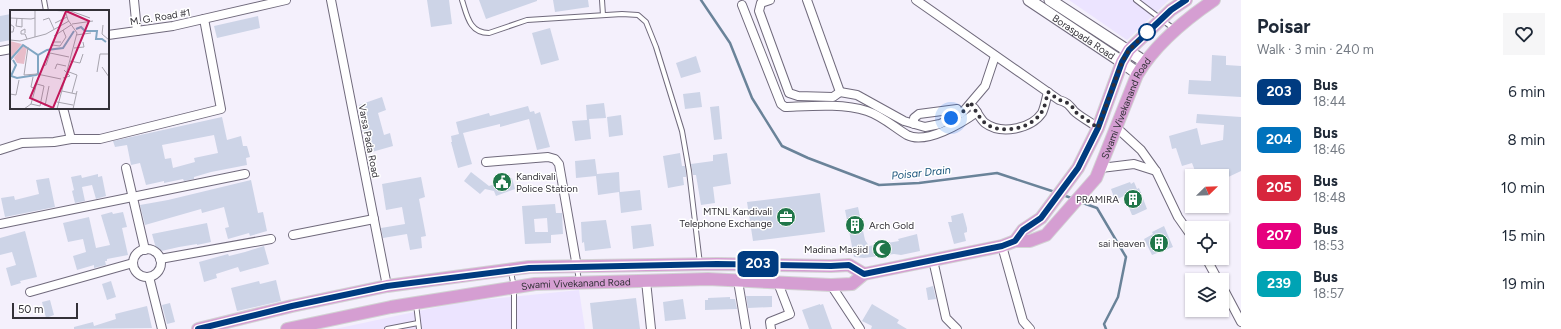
<!DOCTYPE html>
<meta charset="utf-8">
<style>
:root{--surface:#fff;--page:#f6f6f7;--text:#1f2937;--muted:#747a83}
body{margin:0;font-family:Figtree,sans-serif;background:var(--page);color:var(--text);height:100vh;display:flex;flex-direction:column;font-size:15px;white-space:nowrap}
*{box-sizing:border-box;margin:0}
p{font-size:13px;color:var(--muted)}
.icon{flex:none;width:22px;height:22px;fill:none;stroke:currentColor;stroke-width:2;stroke-linecap:round;stroke-linejoin:round}
.map{position:relative;flex:1;overflow:hidden}
.drawer{display:flex;flex-direction:column;background:var(--surface);width:320px}
.drawer>*{flex:none}
.badge{padding:0 8px;border-radius:6px;font-size:14px;line-height:26px}
.needle{width:26px;rotate:67deg}
.buttons{position:absolute;left:1185px;top:169px;display:grid;gap:8px}
.buttons a{display:grid;place-items:center;width:44px;height:44px;border-radius:0px;background:var(--surface);box-shadow:0 1px 3px #0004;font-size:20px}
.scale{position:absolute;left:12px;bottom:10px;width:66px;box-sizing:border-box;padding-left:4px;border:2px solid #333138;border-top:0;font-size:11px;line-height:14px;white-space:nowrap;color:#333138;-webkit-text-stroke:3px #fff;paint-order:stroke}
.you{position:absolute;width:20px;height:20px;margin:-10px;border:3px solid #fff;border-radius:50%;background:#1a73e8;box-shadow:0 0 0 6px #1a73e833}
.map>.badge{position:absolute;translate:-50% -50%;box-shadow:0 0 0 2px #fff}
.round{display:grid;place-items:center;flex:none;width:42px;height:42px;border-radius:0px;background:var(--page)}
.summary{display:flex;align-items:center;justify-content:space-between;height:68px;padding:0 16px}
h1{font-size:19px;font-weight:700;line-height:30px}
ul{padding:0;list-style:none}
li{display:flex;align-items:center;gap:12px;height:48px;padding:0 16px}
li div{flex:1}
li b{display:block;font-size:15px}
li em{font-style:normal}
li .badge{min-width:44px;font-weight:700;text-align:center}
main{display:flex;flex:1;min-height:0}
.map>svg:first-child{display:block}
.built{fill:#ece4ff}
.lines{fill:none;stroke-linecap:round;stroke-linejoin:round}
.stream{stroke:#6a8399;stroke-width:2.5}
.building{fill:#cdd4e7;fill-rule:evenodd}
.service-casing{stroke:#706a7c;stroke-width:6}
.minor-casing{stroke:#706a7c;stroke-width:10}
.secondary-casing{stroke:#706a7c;stroke-width:13}
.primary-casing{stroke:#d2d2d3;stroke-width:14}
.service{stroke:#fff;stroke-width:4}
.minor{stroke:#fff;stroke-width:8}
.secondary{stroke:#fff;stroke-width:11}
.primary{stroke:#d59ed2;stroke-width:12}
.line-casing{stroke:#fff;stroke-width:9}
.line{stroke:#003b80;stroke-width:6}
.walk{stroke:#333138;stroke-width:4;stroke-dasharray:0 7.2}
.stop-dot{fill:#fff;stroke:#003b80;stroke-width:2}
.labels{text-anchor:middle;dominant-baseline:central;stroke-width:3;stroke-linejoin:round;paint-order:stroke}
.street-label{font-size:10px;fill:#333138;stroke:#fff}
.poi-label{font-size:10px;fill:#333138;stroke:#fff;text-anchor:end}
.water-label{font-size:11px;font-style:italic;fill:#155179;stroke:#fff}
.inset-river{fill:none;stroke:#81a6c3;stroke-width:2}
.inset-road{fill:none;stroke:#a7a4ae;stroke-width:1}
.view{fill:#c2185b;fill-opacity:0.15;stroke:#c2185b;stroke-width:2}
.inset-edge{fill:none;stroke:#333138;stroke-width:2}
</style>
<main>
<div class="map">
<svg width="1241" height="329" viewBox="0 0 1241 329">
<rect width="100%" height="100%" fill="#f4f0fc"/>
<g class="built">
<polygon points="1069,0 1169,0 1127,40"/>
<polygon points="579,290 585,329 335,329 461,302"/>
</g>
<g class="lines">
<g class="stream">
<polyline points="701,0 730,43 752,98 782,146 808,158 879,185 919,183 997,173 1055,192"/>
<polyline points="1063,195 1074,199"/>
<polyline points="1080,202 1097,208 1126,257 1118,297 1104,324 1106,329"/>
</g>
</g>
<g class="building">
<polygon points="427,0 449,0 452,24 431,27"/>
<polygon points="479,0 537,0 537,1 486,19"/>
<polygon points="553,0 588,0 589,7 555,12"/>
<polygon points="11,14 11,40 0,42 0,16"/>
<polygon points="258,16 260,28 217,38 214,26"/>
<polygon points="550,28 559,60 541,65 532,33"/>
<polygon points="1212,55 1226,56 1226,65 1241,66 1241,97 1188,94 1189,80 1211,81"/>
<polygon points="696,56 701,72 681,78 676,63"/>
<polygon points="700,92 702,107 685,109 683,94"/>
<polygon points="382,97 386,110 378,113 384,135 390,133 393,146 372,152 367,132 363,133 361,124 364,123 359,105"/>
<polygon points="604,103 606,118 589,119 591,139 575,141 572,121 587,120 586,105"/>
<polygon points="528,106 530,112 534,111 535,114 540,112 550,147 537,150 529,119 500,127 500,124 463,133 472,164 458,168 451,142 452,142 451,136 459,134 456,122 489,113 490,116"/>
<polygon points="719,106 722,139 714,140 710,107"/>
<polygon points="1197,114 1241,117 1241,171 1222,180 1222,176 1197,176 1192,163 1182,166 1176,148 1172,149 1169,136 1197,128 1201,145 1223,140 1224,125 1196,123"/>
<polygon points="621,115 623,135 609,137 607,117"/>
<path d="M222,117L227,140L241,136L243,146H247L250,157L246,158L247,165L211,172L194,177V179L184,181L183,179L164,183V181L146,185L140,163L131,165L127,145L115,147L113,141ZM214,135L218,153L194,158L195,162L173,168L171,158L165,159L162,145Z"/>
<polygon points="680,153 682,166 685,166 686,172 686,177 683,177 684,185 668,188 663,156"/>
<polygon points="727,153 731,184 713,187 715,203 701,205 696,175 693,175 691,164 713,161 713,155"/>
<polygon points="595,159 597,174 619,172 620,192 640,190 642,210 621,213 619,192 598,195 596,176 576,178 575,161"/>
<polygon points="471,172 489,186 512,178 515,189 496,196 494,191 485,189 480,194 464,181"/>
<polygon points="98,174 98,177 102,176 106,196 96,199 92,185 82,187 85,201 75,203 72,191 74,190 71,177 81,175 82,178"/>
<polygon points="421,177 425,197 419,199 426,236 421,237 422,248 410,250 407,234 383,238 381,228 405,224 402,207 386,210 382,184"/>
<polygon points="49,178 55,207 5,217 1,198 14,196 15,200 39,194 36,180"/>
<polygon points="251,180 258,213 263,212 267,231 250,236 249,233 228,239 225,228 229,227 224,207 202,213 201,209 145,225 140,205 168,200"/>
<polygon points="1130,182 1131,184 1134,182 1137,189 1139,188 1147,209 1134,215 1132,215 1124,196 1115,200 1111,189"/>
<polygon points="820,193 825,232 753,241 747,202"/>
<path d="M555,204L556,213H562L563,234L551,235V243L525,244L522,206ZM547,218L548,232H535L534,219Z"/>
<polygon points="858,207 865,240 869,246 899,241 898,239 917,234 920,251 901,255 894,254 864,258 854,257 845,210"/>
<polygon points="112,212 113,214 123,212 127,227 122,228 128,255 107,259 107,261 105,261 106,265 94,268 94,265 77,270 73,256 86,252 83,239 68,242 63,223 89,217 96,248 110,245 101,215"/>
<polygon points="963,213 967,228 967,232 964,233 966,241 954,244 948,222 952,222 951,216"/>
<polygon points="606,220 611,248 585,251 584,242 582,243 581,222"/>
<polygon points="207,223 211,242 197,245 197,244 179,247 157,252 152,234"/>
<polygon points="651,224 654,246 633,249 631,226"/>
<polygon points="1164,226 1173,247 1152,255 1144,239 1153,234 1152,232"/>
<polygon points="25,231 37,277 20,281 21,283 11,286 6,268 16,265 12,252 0,255 0,238"/>
<polygon points="264,246 269,264 240,272 238,267 216,274 217,278 204,282 199,262 228,254 229,256 245,252"/>
<polygon points="276,280 281,301 237,311 231,288 259,281 260,284"/>
<polygon points="111,281 116,297 107,300 102,284"/>
<polygon points="933,286 936,299 928,300 926,288"/>
<polygon points="746,296 772,296 772,307 748,308"/>
<polygon points="730,297 730,299 735,299 737,309 705,310 705,300 708,300 708,298"/>
<polygon points="636,298 640,329 593,329 590,303"/>
<polygon points="683,299 686,319 665,321 663,302"/>
<polygon points="50,300 54,315 46,318 42,302"/>
<polygon points="170,303 175,322 167,324 162,305"/>
<polygon points="820,304 820,305 823,304 832,329 809,329 802,310"/>
<polygon points="872,304 899,320 897,323 907,329 871,329 872,326 862,321"/>
<polygon points="147,306 152,328 74,329 74,327 93,322 94,326 116,319 115,314"/>
</g>
<g class="lines">
<g class="service-casing">
<g id="service">
<polyline points="44,0 46,11"/>
<path d="M462,0C467,15 469,33 489,33L527,20L622,14L638,15L646,22L656,47L682,131L689,171L700,264"/>
<polyline points="602,0 603,15"/>
<polyline points="1136,0 1174,29"/>
<polyline points="577,267 579,282"/>
<polyline points="511,272 514,287 514,329"/>
<polyline points="416,304 419,329"/>
<polyline points="387,329 418,323"/>
</g>
</g>
<g class="minor-casing">
<g id="minor">
<polyline points="134,0 137,31"/>
<polyline points="331,0 387,286"/>
<polyline points="770,0 761,3 759,11 789,93 798,96 833,97 840,92"/>
<polyline points="807,0 840,92"/>
<path d="M916,0L1059,100C1067,102 1069,105 1074,111C1080,117 1091,122 1098,128"/>
<path d="M742,5L781,104L785,107C811,106 842,103 867,111C882,116 894,127 907,135C926,145 962,123 977,112"/>
<polyline points="108,35 173,26 286,0"/>
<polyline points="0,51 11,49"/>
<polyline points="840,92 857,95 904,121 925,127 940,124 962,113 985,86 995,56"/>
<polyline points="63,108 71,139"/>
<path d="M974,108C977,112 981,120 985,123C1001,135 1031,129 1042,113C1045,107 1046,99 1048,92"/>
<polyline points="914,124 914,118 919,114 957,109"/>
<polyline points="1117,128 1141,150 1156,171 1178,217 1192,237"/>
<polyline points="0,150 22,143 54,142 71,139 100,139 221,109 204,19"/>
<polyline points="486,162 548,157 555,159 559,164 577,267"/>
<polyline points="126,168 145,250"/>
<polyline points="1101,168 1134,164 1156,171"/>
<polyline points="0,224 245,174"/>
<polyline points="293,235 374,219"/>
<polyline points="1002,246 1023,321 1030,329"/>
<circle cx="147" cy="263" r="14"/>
<polyline points="1206,258 1218,280"/>
<polyline points="160,259 271,239"/>
<polyline points="933,260 946,318 957,329"/>
<polyline points="149,277 162,329"/>
<polyline points="646,281 651,329"/>
<polyline points="738,281 746,329"/>
<polyline points="831,285 860,329"/>
<polyline points="1222,286 1241,322"/>
<polyline points="30,292 133,263"/>
<polyline points="771,329 770,322 790,314 778,283"/>
</g>
</g>
<g class="secondary-casing">
<g id="secondary">
<path id="s1" d="M1029,0L1122,62L1137,73V75"/>
<polyline points="1050,0 1145,62"/>
</g>
</g>
<g class="primary-casing">
<g id="primary">
<path id="s2" d="M1015,241H1030L1046,235L1096,178L1137,75C1154,46 1186,19 1214,0"/>
<polyline points="198,329 292,306 387,286 529,267 717,264 831,266 849,265 864,274"/>
<path id="s3" d="M287,329L391,307L535,284L708,279L831,285L852,284L864,274L1002,246L1015,241L1023,230L1041,218L1078,168L1098,128L1122,62L1129,50L1171,10L1186,0"/>
</g>
</g>
<use href="#service" class="service"/>
<use href="#minor" class="minor"/>
<use href="#secondary" class="secondary"/>
<use href="#primary" class="primary"/>
</g>
<g class="lines">
<g class="line-casing">
<polyline id="line" points="198,329 292,306 387,286 529,268 717,264 831,266 849,265 864,274 1002,246 1015,241 1023,230 1041,218 1078,168 1098,128 1122,62 1129,50 1171,10 1186,0"/>
</g>
<use href="#line" class="line"/>
<path class="walk" d="M951,118L962,113L970,102C975,109 979,118 985,123C1000,135 1031,129 1041,113C1045,108 1046,99 1048,92L1059,100L1064,101L1072,106L1074,111L1098,128L1122,62L1129,50L1149,30L1147,32"/>
</g>
<defs>
<g id="civic-disc" transform="scale(1)"><circle r="9.5" fill="#207649" stroke="#fff"/><path d="M-.6-6.5H3V-4.5H.6V-3L4-1V1h2V6H-6V1h2V-1L-.6-3ZM-1.2 2.5V6h2.4V2.5Z" fill="#fff"/></g>
<g id="building-disc" transform="scale(1)"><circle r="9.5" fill="#207649" stroke="#fff"/><path d="M-4-6H4V6H1V3H-1V6H-4ZM-2.5-4.3h1.7v1.8h-1.7ZM.8-4.3h1.7v1.8H.8ZM-2.5-1h1.7V.8h-1.7ZM.8-1h1.7V.8H.8Z" fill="#fff"/></g>
<g id="office-disc" transform="scale(1)"><circle r="9.5" fill="#207649" stroke="#fff"/><path d="M-6-3h4V-5.5h4V-3h4V5H-6ZM-1-4.5V-3h2v-1.5ZM-6 0V1H6V0Z" fill="#fff"/></g>
<g id="mosque-disc" transform="scale(1)"><circle r="9.5" fill="#207649" stroke="#fff"/><path d="M3.5-4.9A6 6 0 1 0 3.5 4.9A5 5 0 1 1 3.5-4.9Z" fill="#fff"/></g>
</defs>
<g fill-rule="evenodd">
<use href="#civic-disc" x="502" y="182"/>
<use href="#building-disc" x="1133" y="199"/>
<use href="#office-disc" x="786" y="217"/>
<use href="#building-disc" x="855" y="225"/>
<use href="#building-disc" x="1159" y="243"/>
<use href="#mosque-disc" x="882" y="249"/>
</g>
<circle class="stop-dot" cx="1147" cy="32" r="8"/>
<g class="labels">
<g class="street-label">
<text transform="translate(160 17) rotate(-9)">M. G. Road #1</text>
<text stroke="none"><textPath href="#s1" startOffset="66">Boraspada Road</textPath></text>
<text stroke="none"><textPath href="#s2" startOffset="184">Swami Vivekanand Road</textPath></text>
<text transform="translate(369 141) rotate(79)">Varsa Pada Road</text>
<text stroke="none"><textPath href="#s3" startOffset="293">Swami Vivekanand Road</textPath></text>
</g>
<g class="poi-label">
<text x="516" y="176" text-anchor="start">Kandivali<tspan x="516" dy="12">Police Station</tspan></text>
<text x="1119" y="199">PRAMIRA</text>
<text x="772" y="211">MTNL Kandivali<tspan x="772" dy="12">Telephone Exchange</tspan></text>
<text x="869" y="225" text-anchor="start">Arch Gold</text>
<text x="1145" y="243">sai heaven</text>
<text x="868" y="249">Madina Masjid</text>
</g>
<g class="water-label">
<text transform="translate(921 173) rotate(-6)">Poisar Drain</text>
</g>
</g>
<g transform="translate(10 10)">
<rect width="99" height="99" fill="#f4f0fc"/>
<path d="M0,31L12,34L0,49ZM13,36L17,37L14,54L7,53L4,48Z" fill="#e8bdca"/>
<path class="inset-river" d="M66,19L71,17L75,21H87L86,29H92L96,32M0,50L13,35L28,45L37,40L53,38L64,21M3,50L6,55L1,66L7,68L26,65L28,64V45"/>
<path class="inset-road" d="M40,0L54,1M58,0L80,8M0,8L21,9L25,8V0M7,8L6,16L12,17V8M25,8V27M33,10L39,8L44,19M45,13L57,7M0,14L4,17L3,22H0M62,14L83,11M93,15L92,24L99,30M15,23V19L11,21V24H15L17,29M66,25L81,23M44,26L61,15M0,30L10,31L36,24L59,11M51,32H43L42,35L50,36L56,27L53,20M18,37L14,65L27,64L51,69M64,38L74,37L73,32M60,51L70,53L73,44M33,56L36,55L40,43L59,47M92,57L99,67M45,59L47,54L56,56M59,62L67,65L62,83M87,62L90,44H99M23,67L21,77L26,79M53,68L60,66L54,60M52,81L66,84M0,84L6,85L9,70M47,92L63,95M21,94L30,96L34,76L27,74M35,96L39,76M14,99L21,94L29,65M47,99L67,23L58,10L55,0M63,99L67,81"/>
<path class="view" d="M56,1L79,11L43,98L20,88Z"/>
<rect width="99" height="99" class="inset-edge"/>
</g>
</svg>
<div class="buttons">
<a><svg class="needle" viewBox="-14 -14 28 28"><path d="M0-13l5 13h-10z" fill="#e53935"/><path d="M0 13l5-13h-10z" fill="#747a83"/></svg></a>
<a><svg class="icon" aria-label="locate" viewBox="0 0 24 24"><circle cx="12" cy="12" r="6"/><path d="M12 2v4M12 18v4M2 12h4M18 12h4"/></svg></a>
<a><svg class="icon" aria-label="layers" viewBox="0 0 24 24"><path d="M12 4l9 5-9 5-9-5zM3 14l9 5 9-5"/></svg></a>
</div>
<div class="scale">50 m</div>
<div class="you" style="left:951px;top:118px"></div>
<b class="badge" style="left:758px;top:264px;background:#003b80;color:#fff">203</b>
</div>
<section class="drawer">
<div class="summary"><div><h1>Poisar</h1><p>Walk · 3 min · 240 m</p></div><a class="round"><svg class="icon" aria-label="heart" viewBox="0 0 24 24"><path d="M12 20l-8-8c-3-5 5-10 8-4 3-6 11-1 8 4z"/></svg></a></div>
<ul>
<li><span class="badge" style="background:#003b80;color:#fff">203</span><div><b>Bus</b><p>18:44</p></div><em>6 min</em></li>
<li><span class="badge" style="background:#0072bc;color:#fff">204</span><div><b>Bus</b><p>18:46</p></div><em>8 min</em></li>
<li><span class="badge" style="background:#d7263d;color:#fff">205</span><div><b>Bus</b><p>18:48</p></div><em>10 min</em></li>
<li><span class="badge" style="background:#e6007e;color:#fff">207</span><div><b>Bus</b><p>18:53</p></div><em>15 min</em></li>
<li><span class="badge" style="background:#00a3b4;color:#fff">239</span><div><b>Bus</b><p>18:57</p></div><em>19 min</em></li>
</ul>
</section>
</main>
